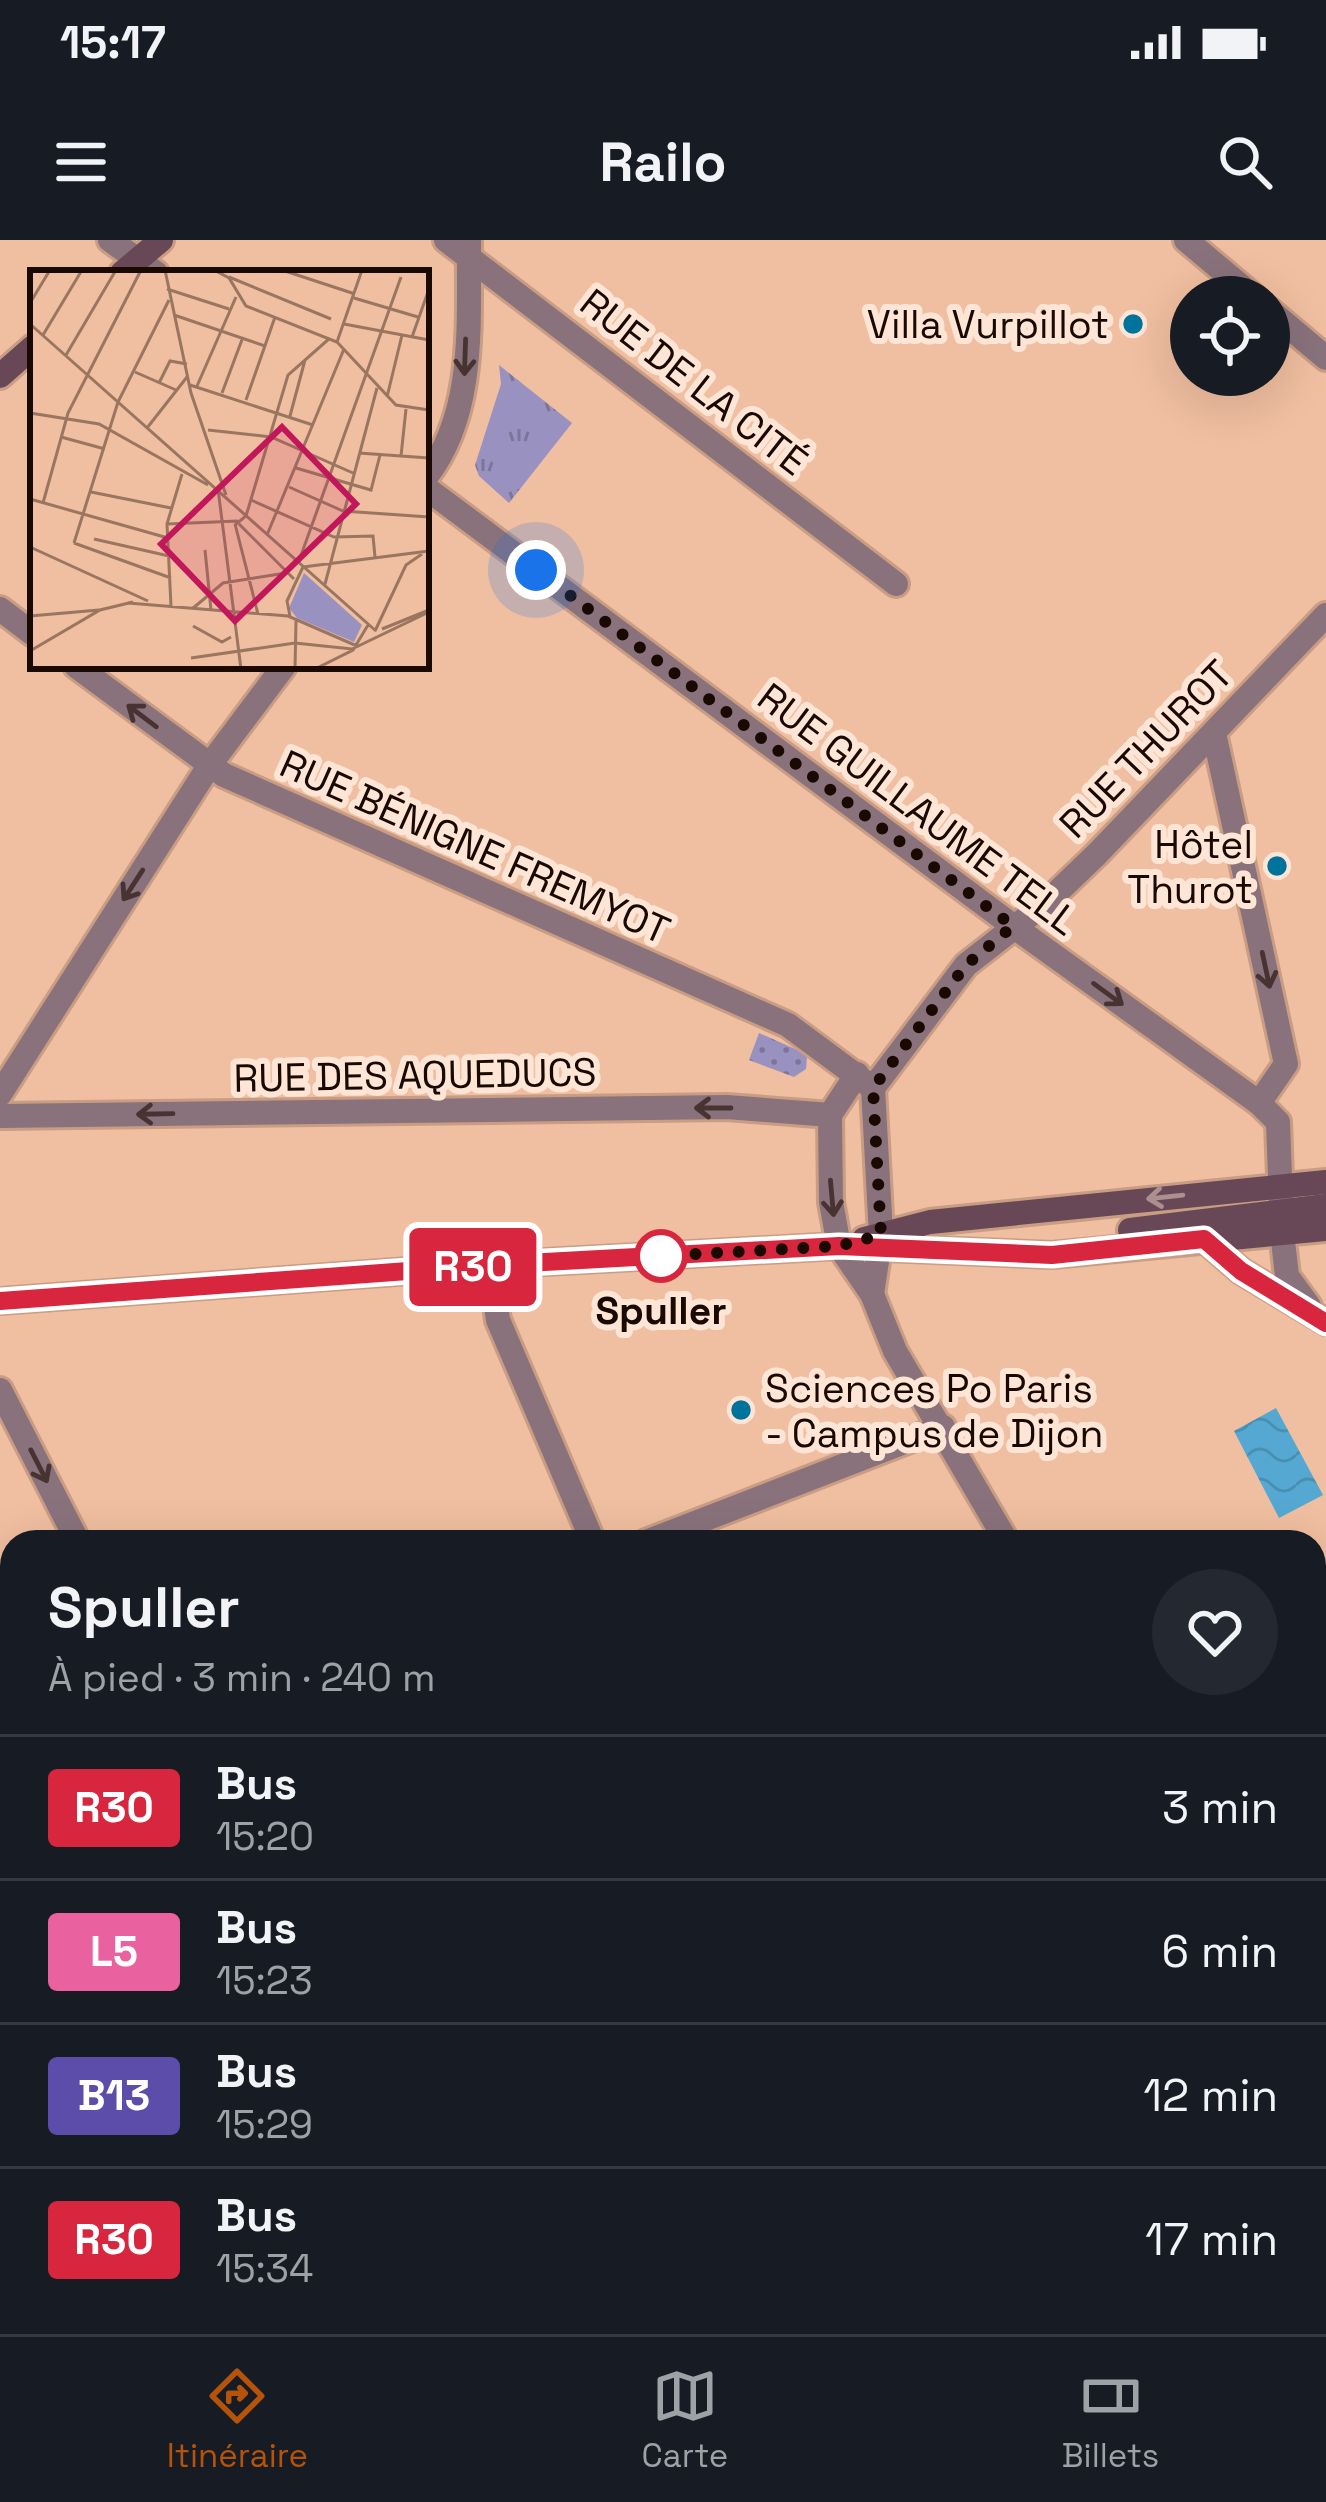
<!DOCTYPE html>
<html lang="fr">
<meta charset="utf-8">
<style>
:root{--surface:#171b24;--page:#242831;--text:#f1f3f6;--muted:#9ea1a6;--line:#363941;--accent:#b45309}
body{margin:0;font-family:"Space Grotesk",sans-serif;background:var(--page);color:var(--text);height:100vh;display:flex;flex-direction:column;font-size:45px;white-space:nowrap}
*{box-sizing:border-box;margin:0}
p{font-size:39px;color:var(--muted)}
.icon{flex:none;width:66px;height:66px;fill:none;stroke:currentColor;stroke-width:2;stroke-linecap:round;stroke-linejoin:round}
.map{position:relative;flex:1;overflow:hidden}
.panel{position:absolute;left:0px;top:1290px;width:1326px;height:804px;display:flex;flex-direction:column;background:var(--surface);border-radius:36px 36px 0 0;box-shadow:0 12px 48px #0002}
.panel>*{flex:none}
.badge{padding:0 24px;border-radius:9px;font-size:42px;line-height:78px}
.tools{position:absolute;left:1170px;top:36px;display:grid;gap:24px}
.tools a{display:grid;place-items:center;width:120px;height:120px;border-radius:50%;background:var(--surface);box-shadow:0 12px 48px #0002;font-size:60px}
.you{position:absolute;width:60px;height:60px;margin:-30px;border:9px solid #fff;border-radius:50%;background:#1a73e8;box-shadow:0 0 0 18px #1a73e833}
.map>.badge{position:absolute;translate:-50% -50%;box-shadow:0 0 0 6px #fff}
.round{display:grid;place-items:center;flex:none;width:126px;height:126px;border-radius:63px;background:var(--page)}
.summary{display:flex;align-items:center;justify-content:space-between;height:204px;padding:0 48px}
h1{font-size:57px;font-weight:800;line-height:90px}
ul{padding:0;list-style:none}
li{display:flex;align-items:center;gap:36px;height:144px;padding:0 48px;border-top:3px solid var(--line)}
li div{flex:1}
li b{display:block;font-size:45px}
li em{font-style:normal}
li .badge{min-width:132px;font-weight:700;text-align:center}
.status{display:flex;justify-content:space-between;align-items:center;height:84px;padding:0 60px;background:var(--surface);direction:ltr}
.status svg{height:33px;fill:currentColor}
header{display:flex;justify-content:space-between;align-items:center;height:156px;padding:0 48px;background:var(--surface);font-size:54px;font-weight:800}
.menu{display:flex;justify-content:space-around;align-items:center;height:168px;border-top:3px solid var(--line);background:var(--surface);font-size:33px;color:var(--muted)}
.menu a{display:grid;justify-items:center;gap:6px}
.menu .on{color:var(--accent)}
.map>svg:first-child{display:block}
.grass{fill:url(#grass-tufts)}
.garden{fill:url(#garden-dots)}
.water{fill:url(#water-waves)}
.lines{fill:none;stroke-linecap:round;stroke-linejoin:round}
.service-casing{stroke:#c99d83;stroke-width:22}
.minor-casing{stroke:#c99d83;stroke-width:30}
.tertiary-casing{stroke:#c99d83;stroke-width:30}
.secondary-casing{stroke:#c99d83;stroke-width:30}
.service{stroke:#89727b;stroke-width:16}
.minor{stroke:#89727b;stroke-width:24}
.tertiary{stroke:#89727b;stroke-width:24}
.secondary{stroke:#684856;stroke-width:24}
.oneway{stroke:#463332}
.oneway2{stroke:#ac8f8f}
.line-casing{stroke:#fff;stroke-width:27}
.line{stroke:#d7263d;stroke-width:18}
.walk{stroke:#190901;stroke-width:12;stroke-dasharray:0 21.6}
.poi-dot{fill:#00739d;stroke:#ffe5d5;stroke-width:4.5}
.stop-dot{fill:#fff;stroke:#d7263d;stroke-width:6}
.labels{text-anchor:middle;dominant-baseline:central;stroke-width:12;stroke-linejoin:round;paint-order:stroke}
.poi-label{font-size:39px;fill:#190901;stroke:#ffe5d5;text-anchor:end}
.street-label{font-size:39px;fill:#190901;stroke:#ffe5d5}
.stop-label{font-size:39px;font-weight:bold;fill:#190901;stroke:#ffe5d5}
.inset-road{fill:none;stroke:#9a7660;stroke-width:3}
.view{fill:#c2185b;fill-opacity:0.15;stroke:#c2185b;stroke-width:6}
.inset-edge{fill:none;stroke:#190901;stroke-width:6}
</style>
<div class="status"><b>15:17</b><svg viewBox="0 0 49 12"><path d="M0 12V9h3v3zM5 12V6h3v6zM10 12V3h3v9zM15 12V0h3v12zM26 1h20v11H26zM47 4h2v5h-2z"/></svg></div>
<header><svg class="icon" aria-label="menu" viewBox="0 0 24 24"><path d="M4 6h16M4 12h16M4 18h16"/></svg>Railo<svg class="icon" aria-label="search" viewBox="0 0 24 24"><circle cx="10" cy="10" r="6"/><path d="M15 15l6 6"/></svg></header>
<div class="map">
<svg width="1326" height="2094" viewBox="0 0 1326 2094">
<defs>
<pattern id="grass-tufts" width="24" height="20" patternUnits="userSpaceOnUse" patternTransform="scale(3)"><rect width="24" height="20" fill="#9991bf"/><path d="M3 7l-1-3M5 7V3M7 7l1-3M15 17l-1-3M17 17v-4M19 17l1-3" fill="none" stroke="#7c7599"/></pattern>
<pattern id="garden-dots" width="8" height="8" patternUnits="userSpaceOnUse" patternTransform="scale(3)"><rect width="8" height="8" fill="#9991bf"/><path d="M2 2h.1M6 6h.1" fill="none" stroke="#7c7599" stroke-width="1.8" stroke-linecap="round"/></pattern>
<pattern id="water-waves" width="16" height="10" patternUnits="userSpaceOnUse" patternTransform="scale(3)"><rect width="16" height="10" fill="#54a8d2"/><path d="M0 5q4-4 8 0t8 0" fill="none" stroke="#498fb2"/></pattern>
</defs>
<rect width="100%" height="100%" fill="#f0bea0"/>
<polygon class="grass" points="499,125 572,183 509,263 479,236 475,225 501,144"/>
<polygon class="garden" points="759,793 802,812 807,817 806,829 794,837 749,820"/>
<polygon class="water" points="1276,1168 1323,1255 1279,1278 1234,1191"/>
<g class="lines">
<g class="service-casing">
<polyline id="service" points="1314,1573 1326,1574"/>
</g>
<g class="minor-casing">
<g id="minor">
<polyline points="110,0 156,33"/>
<polyline points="446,0 896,344"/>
<polyline points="1186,0 1254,57"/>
<polyline points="1269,70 1326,118"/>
<polyline points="426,248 1013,686 1259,863 1278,882 1282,992"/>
<polyline points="0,369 33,394"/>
<polyline points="76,426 224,535 788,785 873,848"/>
<polyline points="1214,493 1286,824 1259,863"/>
<polyline points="857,834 830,875 831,962 839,1006 872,1054 895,1111 1007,1302"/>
<polyline points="0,876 727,867 830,875"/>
<polyline points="490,1025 498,1080 593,1302"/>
<polyline points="872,1054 881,995 873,848 966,725 1048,661 1097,614 1326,375"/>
<polyline points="0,1150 78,1302"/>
<polyline points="646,1302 943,1187"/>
<polyline points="0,1569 12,1564"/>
<polyline points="0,1830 12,1850"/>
<polyline points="1314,1873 1326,1896"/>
<polyline points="1314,1920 1326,1918"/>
<polyline points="0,1956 12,1945"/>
<polyline points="153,2082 161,2094"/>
<polyline points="475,2082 481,2094"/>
<polyline points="944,2082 948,2094"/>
<polyline points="352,2094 379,2082"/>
<polyline points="872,2094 902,2082"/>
</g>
</g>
<g class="tertiary-casing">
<g id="tertiary">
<path d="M426,237C477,172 468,79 469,0"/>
<polyline points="0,854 209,526 284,426"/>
<polyline points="1282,992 1287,1036 1309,1066"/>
<polyline points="1204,999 1241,1031 1326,1082"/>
</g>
</g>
<g class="secondary-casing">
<g id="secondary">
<polyline points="122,33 161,0"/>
<polyline points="0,136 33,107"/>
<polyline points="1130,990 1326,966"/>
<polyline points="864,999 930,982 1326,942"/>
<polyline points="0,1061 490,1025 839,1006 1052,1015 1326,989"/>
</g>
</g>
<use href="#service" class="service"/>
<use href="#minor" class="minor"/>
<use href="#tertiary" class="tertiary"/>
<use href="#secondary" class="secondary"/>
</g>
<defs><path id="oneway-shaft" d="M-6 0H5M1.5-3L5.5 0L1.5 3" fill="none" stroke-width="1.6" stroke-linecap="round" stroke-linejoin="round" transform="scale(3)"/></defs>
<g class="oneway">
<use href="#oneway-shaft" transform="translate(465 117) rotate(92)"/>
<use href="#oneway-shaft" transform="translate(142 476) rotate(-143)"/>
<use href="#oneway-shaft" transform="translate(133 645) rotate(123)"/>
<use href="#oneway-shaft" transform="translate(1266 730) rotate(78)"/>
<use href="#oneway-shaft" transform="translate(1108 754) rotate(36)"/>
<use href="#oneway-shaft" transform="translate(713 868) rotate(-180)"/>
<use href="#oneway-shaft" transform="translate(155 874) rotate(179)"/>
<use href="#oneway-shaft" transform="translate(832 958) rotate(85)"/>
<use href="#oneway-shaft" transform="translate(39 1226) rotate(63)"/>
</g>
<use class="oneway2" href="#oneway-shaft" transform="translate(1165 957) rotate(174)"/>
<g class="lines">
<g class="line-casing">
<polyline id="line" points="0,1061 490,1025 839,1006 1052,1015 1204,999 1241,1031 1326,1083"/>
</g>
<use href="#line" class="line"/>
<polyline class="walk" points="536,330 1013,686 966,725 873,848 881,995 839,1006 661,1016"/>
</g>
<g class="poi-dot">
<circle cx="1133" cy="84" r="12"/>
<circle cx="1277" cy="626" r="12"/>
<circle cx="741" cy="1170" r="12"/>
</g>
<circle class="stop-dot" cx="661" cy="1016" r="24"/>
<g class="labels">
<g class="poi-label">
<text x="1109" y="84">Villa Vurpillot</text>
<text x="1253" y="604">Hôtel<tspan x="1253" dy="45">Thurot</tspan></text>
<text x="765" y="1148" text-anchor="start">Sciences Po Paris<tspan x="765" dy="45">- Campus de Dijon</tspan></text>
</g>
<g class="street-label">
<text transform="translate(694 142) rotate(38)">RUE DE LA CITÉ</text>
<text transform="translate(1146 509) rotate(-46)">RUE THUROT</text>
<text transform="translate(918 569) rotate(37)">RUE GUILLAUME TELL</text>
<text transform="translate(475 607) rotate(24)">RUE BÉNIGNE FREMYOT</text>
<text transform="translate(415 835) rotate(-1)">RUE DES AQUEDUCS</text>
</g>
<g class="stop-label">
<text x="661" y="1070">Spuller</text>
</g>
</g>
<g transform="translate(30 30)">
<rect width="399" height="399" fill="#f0bea0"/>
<path d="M274,303L332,355L324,372L267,348L259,338Z" fill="#9991bf"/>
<path class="inset-road" d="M135,0L161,123L196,225M184,0L199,8L216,36L307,72L366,135L399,140M252,0L325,24M199,7L301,49M137,19L199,39M324,28L388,47M0,33L20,0M144,45L235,76M0,54L346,361M314,54L399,70M13,65L52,0M382,67L399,19M307,72L332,0M36,85L86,0M105,102L146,120M129,113L140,91L157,94M160,115L283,155M167,116L206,27M192,123L213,67M357,127L372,65M216,130L245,47M0,143L69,154L178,215M260,146L275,90M117,158L157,107M178,160L241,167L323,203M31,167L75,179M329,183L399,188M371,186L376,139M266,198L341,220L350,185M259,217L313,241L399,247M188,219L211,399M61,222L141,238M0,229L138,268M221,230L304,267L343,266L345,287M13,233L38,143L111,0M137,254L208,251M205,254L228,344M209,254L264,309M205,255L216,246L258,105L300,68M237,265L314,79M64,269L139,286M44,273L88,132L139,30M44,273L141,308M0,277L118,331M175,280L181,340M273,297L399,281M295,314L347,118M98,333L258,346L327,376M141,336L137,254L152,204M162,339L193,313L256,303L269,291L371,7M0,346L69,340M260,346L257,331L273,297M163,356L192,372L201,367M352,359L399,340M345,361L376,295L392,284M0,381L70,340L103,332M161,388L265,373L322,379L399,342M265,399L266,351M285,399L323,380L338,355"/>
<path class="view" d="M252,157L326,234L205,351L131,274Z"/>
<rect width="399" height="399" class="inset-edge"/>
</g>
</svg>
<div class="tools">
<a><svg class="icon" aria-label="locate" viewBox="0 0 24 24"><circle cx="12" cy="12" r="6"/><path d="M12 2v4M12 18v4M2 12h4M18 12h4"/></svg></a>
</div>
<div class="you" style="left:536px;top:330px"></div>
<b class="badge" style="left:473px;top:1027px;background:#d7263d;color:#fff">R30</b>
<section class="panel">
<div class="summary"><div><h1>Spuller</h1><p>À pied · 3 min · 240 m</p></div><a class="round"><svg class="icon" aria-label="heart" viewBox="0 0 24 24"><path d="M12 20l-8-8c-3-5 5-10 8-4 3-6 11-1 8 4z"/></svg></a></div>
<ul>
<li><span class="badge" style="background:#d7263d;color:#fff">R30</span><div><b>Bus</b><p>15:20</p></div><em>3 min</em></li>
<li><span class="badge" style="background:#ea619f;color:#fff">L5</span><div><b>Bus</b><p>15:23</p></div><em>6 min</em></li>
<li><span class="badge" style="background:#5b4da9;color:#fff">B13</span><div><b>Bus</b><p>15:29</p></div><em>12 min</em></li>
<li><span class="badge" style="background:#d7263d;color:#fff">R30</span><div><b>Bus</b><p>15:34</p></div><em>17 min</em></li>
</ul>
</section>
</div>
<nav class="menu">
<a class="on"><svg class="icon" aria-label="directions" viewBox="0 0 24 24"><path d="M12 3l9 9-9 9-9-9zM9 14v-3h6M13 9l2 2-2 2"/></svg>Itinéraire</a>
<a><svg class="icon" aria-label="map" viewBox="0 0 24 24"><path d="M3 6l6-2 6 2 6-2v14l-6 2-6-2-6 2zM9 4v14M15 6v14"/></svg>Carte</a>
<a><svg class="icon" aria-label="tickets" viewBox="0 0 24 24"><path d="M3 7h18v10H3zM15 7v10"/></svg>Billets</a>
</nav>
